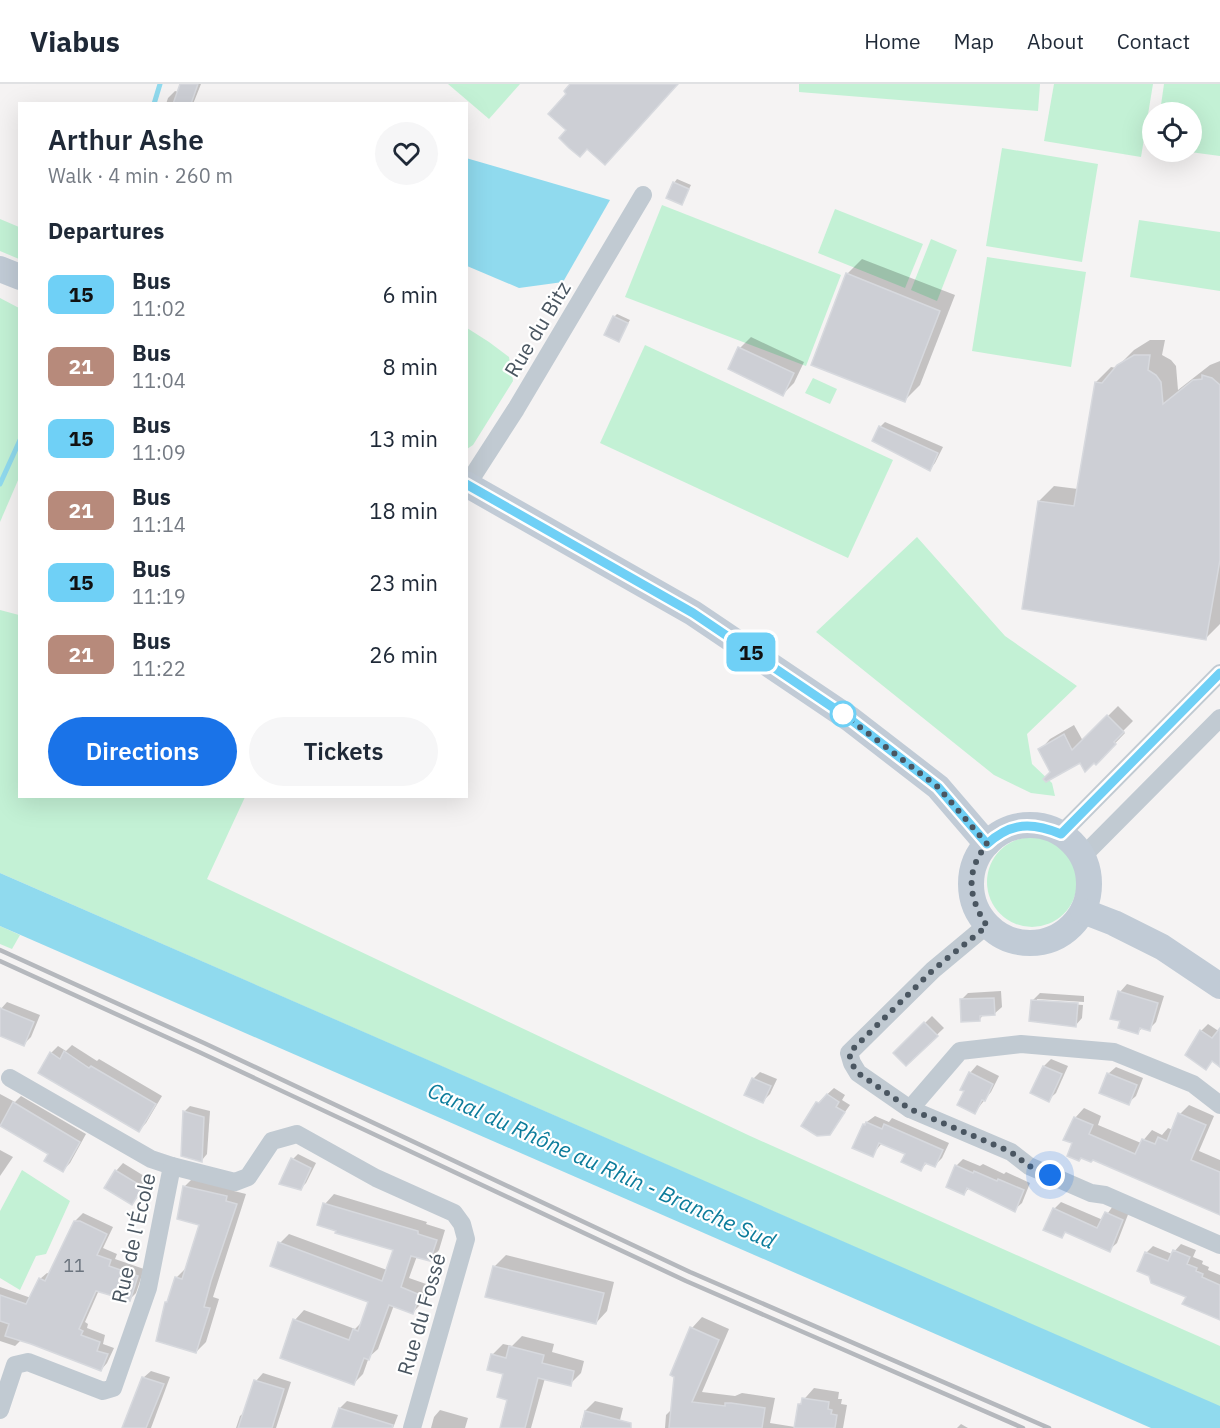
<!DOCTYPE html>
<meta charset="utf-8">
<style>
:root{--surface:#fff;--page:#f6f6f7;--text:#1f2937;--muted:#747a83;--line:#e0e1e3;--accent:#1a73e8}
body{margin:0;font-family:"IBM Plex Sans",sans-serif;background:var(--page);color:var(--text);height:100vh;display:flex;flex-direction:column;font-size:22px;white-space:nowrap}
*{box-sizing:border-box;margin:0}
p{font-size:20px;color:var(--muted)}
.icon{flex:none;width:33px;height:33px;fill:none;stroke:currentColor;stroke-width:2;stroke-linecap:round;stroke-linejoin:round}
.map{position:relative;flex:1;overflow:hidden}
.details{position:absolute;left:18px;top:18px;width:450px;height:696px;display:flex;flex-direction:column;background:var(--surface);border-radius:0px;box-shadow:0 6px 24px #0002}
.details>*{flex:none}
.badge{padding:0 12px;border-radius:9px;font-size:21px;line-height:39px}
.tools{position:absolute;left:1142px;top:18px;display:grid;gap:12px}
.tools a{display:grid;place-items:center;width:60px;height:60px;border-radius:50%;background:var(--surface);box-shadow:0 6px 24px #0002;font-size:30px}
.you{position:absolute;width:30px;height:30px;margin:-15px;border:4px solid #fff;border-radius:50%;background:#1a73e8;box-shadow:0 0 0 9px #1a73e833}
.map>.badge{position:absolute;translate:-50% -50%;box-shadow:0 0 0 3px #fff}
h2{padding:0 30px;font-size:22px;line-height:54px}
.round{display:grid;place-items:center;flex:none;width:63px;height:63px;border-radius:32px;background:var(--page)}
.overview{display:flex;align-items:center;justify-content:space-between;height:102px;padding:0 30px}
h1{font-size:28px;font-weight:600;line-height:45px}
.primary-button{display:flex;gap:12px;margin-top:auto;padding:12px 30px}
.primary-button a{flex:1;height:69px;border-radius:36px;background:var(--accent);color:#fff;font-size:24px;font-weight:600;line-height:69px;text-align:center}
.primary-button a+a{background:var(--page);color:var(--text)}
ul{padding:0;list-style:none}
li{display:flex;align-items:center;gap:18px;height:72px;padding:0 30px}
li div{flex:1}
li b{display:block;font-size:22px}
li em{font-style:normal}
li .badge{min-width:66px;font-weight:700;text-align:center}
header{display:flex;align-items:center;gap:36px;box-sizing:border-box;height:84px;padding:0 30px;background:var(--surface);border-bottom:2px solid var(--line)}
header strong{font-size:28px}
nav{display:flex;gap:33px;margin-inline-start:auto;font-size:21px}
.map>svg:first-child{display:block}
.green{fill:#c3f1d5}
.water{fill:#90daee}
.shadow{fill:#0003}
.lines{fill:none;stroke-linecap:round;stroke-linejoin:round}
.stream{stroke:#90daee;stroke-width:5}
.building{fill:#cdcfd5;stroke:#d7d9de;stroke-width:1.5}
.minor{stroke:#c1cad2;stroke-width:18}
.secondary{stroke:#c1cbd6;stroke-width:26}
.rail{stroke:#b5b8bd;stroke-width:4.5}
.line-casing{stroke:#fff;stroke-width:14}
.line{stroke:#6fd0f6;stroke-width:9}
.walk{stroke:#4a5661;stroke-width:6;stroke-dasharray:0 10.8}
.stop-dot{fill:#fff;stroke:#6fd0f6;stroke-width:3}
.labels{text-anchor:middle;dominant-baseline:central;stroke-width:4.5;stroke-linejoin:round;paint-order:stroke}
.number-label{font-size:18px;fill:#6b747e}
.street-label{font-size:21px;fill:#4a5661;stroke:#fff}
.water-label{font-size:22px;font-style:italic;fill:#0c7c9b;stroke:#fff}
</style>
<header>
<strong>Viabus</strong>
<nav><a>Home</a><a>Map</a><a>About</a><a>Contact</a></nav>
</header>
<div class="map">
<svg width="1220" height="1344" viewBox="0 0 1220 1344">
<rect width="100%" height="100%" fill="#f5f3f3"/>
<g class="green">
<polygon points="448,0 520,0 489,35"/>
<polygon points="799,0 1040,0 1038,27 799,8"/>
<polygon points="1054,0 1153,0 1141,73 1044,57"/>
<polygon points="1164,0 1220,0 1220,72 1190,68 1191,28 1160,28"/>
<polygon points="1002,64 1098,80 1082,178 986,162"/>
<polygon points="662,121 841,191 806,282 625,213"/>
<polygon points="835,125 923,160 905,204 818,169"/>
<polygon points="0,135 19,143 19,175 0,167"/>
<polygon points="1139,136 1220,148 1220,207 1130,193"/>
<polygon points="931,155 957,166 937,217 911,206"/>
<polygon points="987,173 1086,188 1071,283 972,267"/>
<polygon points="0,214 19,224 19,394 0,438"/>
<polygon points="467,244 489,258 509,273 513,297 473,361 467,365"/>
<polygon points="645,261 893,376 848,474 600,359"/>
<polygon points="813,294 837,305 830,320 805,309"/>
<polygon points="917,453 1005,552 1077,602 1027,650 1032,680 1052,699 1055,712 1031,709 994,691 816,548"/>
<polygon points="0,526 19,531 20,712 245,713 207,795 748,1051 1220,1262 1220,1323 0,789"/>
<circle cx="1032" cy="798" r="45"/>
<polygon points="0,842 20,851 12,865 0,860"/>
<polygon points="22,1086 70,1117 46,1170 36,1172 20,1206 0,1194 0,1127"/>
</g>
<g class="water">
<polygon points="466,74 610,116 563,198 519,204 467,182"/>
<polygon points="0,789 1220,1322 1220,1344 1151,1344 0,842"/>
</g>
<g class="shadow">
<polygon points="182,0 201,0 193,20 166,20 168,14 175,7 179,8"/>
<polygon points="677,95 691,101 682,119 674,99"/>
<polygon points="862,175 955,211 920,301 905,316 847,190"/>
<polygon points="617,230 630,236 618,256 614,233"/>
<polygon points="751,253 804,278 794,299 783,310 740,264"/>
<polygon points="1150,256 1165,256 1162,271 1171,276 1176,282 1178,306 1210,281 1220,277 1220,540 1205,555 1039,417 1054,402 1078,405 1096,298 1111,283 1116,284 1134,266"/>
<polygon points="885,338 943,363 935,379 930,385 880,343"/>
<polygon points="1118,622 1133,637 1123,647 1125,649 1096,679 1080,677 1052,688 1040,666 1050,655 1074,641 1083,657"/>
<polygon points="1127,900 1164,912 1156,938 1149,945 1143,943 1137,949 1122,936 1112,934 1120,908"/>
<polygon points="1001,907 1002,923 994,930 984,930 980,935 961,916 968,909"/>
<polygon points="1040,909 1084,912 1084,918 1037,915 1037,918 1083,921 1082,934 1075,942 1033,916"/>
<polygon points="7,918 40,931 31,953 24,960 0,951 0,926"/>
<polygon points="932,932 944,944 906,980 895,969"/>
<polygon points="1208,940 1220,948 1220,981 1213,976 1206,984 1201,947"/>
<polygon points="72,961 97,977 99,975 162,1012 146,1039 139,1046 51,969 58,962 66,967"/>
<polygon points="1051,975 1068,982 1056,1009 1048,1016 1044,982"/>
<polygon points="977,981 999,992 991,1008 975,1028 966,1007 970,989"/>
<polygon points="1116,983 1143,994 1136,1012 1128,1019 1108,990"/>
<polygon points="760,988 777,995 770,1010 763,1017 753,995"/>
<polygon points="834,1004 845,1011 842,1016 850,1021 829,1050 818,1019"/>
<polygon points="0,1010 15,1018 21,1012 86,1050 70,1079 63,1086 50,1069 0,1041"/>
<polygon points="1189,1021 1214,1032 1199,1067 1220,1076 1220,1129 1074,1059 1075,1034 1084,1024 1101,1032 1098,1041 1141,1059 1152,1046 1162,1051 1168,1044 1173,1046 1180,1030"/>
<polygon points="190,1022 210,1027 207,1070 202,1076 184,1028"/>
<polygon points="875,1032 889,1038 892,1034 949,1059 942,1074 935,1081 928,1078 921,1085 906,1069 882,1059 872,1071 854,1064 864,1040"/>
<polygon points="0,1066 13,1073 0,1092"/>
<polygon points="298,1070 316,1079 306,1099 300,1105 293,1075"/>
<polygon points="963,1075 980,1082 983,1080 1004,1090 1006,1088 1030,1099 1022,1119 1014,1126 969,1104 964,1110 956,1082"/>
<polygon points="123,1079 149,1095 139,1112 132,1119 116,1087"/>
<polygon points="194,1093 236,1103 234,1107 246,1110 213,1213 219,1215 206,1258 196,1268 170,1216 177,1193 186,1184 201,1140 184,1103"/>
<polygon points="334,1110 427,1138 426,1140 445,1146 439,1166 430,1176 417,1172 409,1194 429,1201 423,1218 413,1228 394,1221 378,1265 369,1273 363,1290 354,1299 295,1236 304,1226 355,1245 363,1237 370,1217 280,1159 289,1150 387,1186 394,1165 325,1120"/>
<polygon points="1061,1118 1103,1136 1113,1122 1129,1128 1117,1159 1109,1166 1067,1147 1062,1152 1054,1125"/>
<polygon points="83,1129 113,1143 103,1164 117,1170 115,1175 144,1185 136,1209 129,1216 99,1206 85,1238 88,1240 87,1244 105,1251 103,1260 114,1264 107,1279 101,1286 21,1256 15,1262 0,1257 0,1203 31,1214 40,1195 47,1189 50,1190 76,1136"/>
<polygon points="1181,1160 1196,1166 1193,1173 1203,1177 1202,1180 1209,1183 1208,1186 1220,1191 1220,1232 1139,1186 1147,1168 1153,1162 1172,1170"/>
<polygon points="506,1171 614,1198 607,1227 596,1239 494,1183"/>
<polygon points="702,1233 729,1245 702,1308 735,1312 742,1309 775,1314 770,1339 795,1343 799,1321 814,1304 839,1308 838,1315 842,1315 841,1320 847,1321 843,1344 665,1344 666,1331 672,1325 692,1244"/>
<polygon points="522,1252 554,1260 552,1268 584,1277 581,1289 570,1300 545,1294 531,1344 501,1344 509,1315 505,1289 492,1271 503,1260 512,1262"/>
<polygon points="151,1287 170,1293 151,1344 124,1344 143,1294"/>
<polygon points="263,1289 291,1298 276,1344 236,1344 240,1332 245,1328 256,1297"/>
<polygon points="347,1317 398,1331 393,1344 334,1344 340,1324"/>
<polygon points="595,1317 623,1324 618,1344 580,1344 585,1327"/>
<polygon points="440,1326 468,1334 465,1344 431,1344 434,1333"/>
<polygon points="961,1340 968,1344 957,1344"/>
</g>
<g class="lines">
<g class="stream">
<polyline points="154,20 160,0"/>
<polyline points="0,400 20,356"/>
</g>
</g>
<g class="building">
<polygon points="180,0 198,0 191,20 173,20"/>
<polygon points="570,0 678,0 605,81 587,65 580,73 569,64 559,54 566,46 548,30 566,10 564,7"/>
<polygon points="673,98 689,105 682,121 666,114"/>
<polygon points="846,189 940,227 905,318 811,281"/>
<polygon points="613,232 628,239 619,258 604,251"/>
<polygon points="738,263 794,289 783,312 728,285"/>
<polygon points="1134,271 1150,271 1148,286 1156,291 1161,298 1163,320 1193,296 1202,295 1202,291 1212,294 1220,301 1220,476 1206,556 1022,525 1038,417 1074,422 1095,298 1102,299 1117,281"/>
<polygon points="879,342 938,369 930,387 872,357"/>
<polygon points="1107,631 1124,648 1114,658 1116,660 1096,681 1094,679 1085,688 1080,679 1046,698 1043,695 1050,688 1038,665 1064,650 1072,666"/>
<polygon points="1118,907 1158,919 1150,947 1140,944 1138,950 1118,944 1120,937 1110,935"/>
<polygon points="994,914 995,931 980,932 980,937 961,938 960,915"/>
<polygon points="1031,916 1078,919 1076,943 1029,937"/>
<polygon points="0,924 34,938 24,962 0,952"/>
<polygon points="924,938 938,952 906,982 893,969"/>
<polygon points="1220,944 1220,983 1212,977 1206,986 1185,971 1200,946 1212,954"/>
<polygon points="64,967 89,984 91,982 156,1020 139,1048 38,989 50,968 60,975"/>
<polygon points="1043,982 1062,990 1049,1018 1030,1009"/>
<polygon points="969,988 993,1000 985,1017 982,1016 975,1030 957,1021 964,1007 960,1006"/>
<polygon points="1107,989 1137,1001 1129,1021 1099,1009"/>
<polygon points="752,994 771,1002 763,1019 744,1011"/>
<polygon points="827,1010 839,1018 836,1023 845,1028 830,1051 817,1052 801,1042 816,1018 819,1019"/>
<polygon points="13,1018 80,1058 63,1088 44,1077 48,1070 0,1042"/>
<polygon points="183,1027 204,1033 202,1078 181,1072"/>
<polygon points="1178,1029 1206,1041 1191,1076 1220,1088 1220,1131 1093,1076 1091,1078 1081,1074 1079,1077 1067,1072 1072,1059 1063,1056 1074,1033 1093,1041 1089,1050 1135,1070 1142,1055 1155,1060 1158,1053 1167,1057"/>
<polygon points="866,1038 882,1045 884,1040 943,1066 935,1083 925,1079 921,1087 901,1078 905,1070 879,1059 873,1073 852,1064 863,1040 865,1041"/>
<polygon points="291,1074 311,1084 301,1106 279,1100"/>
<polygon points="955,1081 973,1089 974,1087 997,1097 998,1095 1024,1106 1015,1128 967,1104 964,1111 946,1103"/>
<polygon points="115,1086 143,1103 132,1121 104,1104"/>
<polygon points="183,1102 227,1112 226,1117 237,1120 211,1197 204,1223 210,1224 196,1269 156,1257 165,1218 167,1218 175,1193 182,1195 199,1141 177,1135"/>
<polygon points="323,1119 418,1147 418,1150 437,1156 430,1177 411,1172 401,1203 420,1211 413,1230 389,1221 369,1276 364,1274 354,1301 280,1274 293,1235 349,1256 353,1245 358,1247 368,1218 270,1182 278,1158 382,1197 393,1166 335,1149 336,1147 317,1141"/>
<polygon points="1053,1124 1097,1144 1105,1128 1123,1136 1110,1168 1065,1148 1062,1154 1043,1146"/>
<polygon points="74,1137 80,1137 107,1150 97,1171 111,1176 109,1182 138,1192 130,1217 96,1207 79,1245 83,1247 81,1251 100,1258 97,1267 108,1270 101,1287 31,1260 5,1252 9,1240 0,1237 0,1211 26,1220 39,1194 45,1197"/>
<polygon points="1173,1166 1190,1173 1187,1180 1197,1184 1196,1187 1203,1190 1202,1193 1220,1201 1220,1236 1182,1220 1186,1213 1151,1199 1149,1192 1137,1187 1145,1168 1168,1177"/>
<polygon points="493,1182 604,1209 596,1240 485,1213"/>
<polygon points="690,1243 719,1256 692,1318 725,1322 725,1319 731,1319 765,1324 762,1344 669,1344 674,1293 670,1291"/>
<polygon points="509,1262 544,1271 542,1279 574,1287 571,1302 538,1294 525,1344 500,1344 507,1316 497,1313 503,1290 487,1286 491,1270 506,1274"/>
<polygon points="142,1293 164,1300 146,1344 122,1344"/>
<polygon points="254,1296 284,1305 272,1344 238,1344"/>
<polygon points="802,1314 829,1318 828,1325 832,1326 831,1330 837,1331 835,1344 794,1344 798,1320 801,1320"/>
<polygon points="339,1324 393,1341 392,1344 332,1344"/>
<polygon points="585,1327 631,1339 631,1344 581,1344"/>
</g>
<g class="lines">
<g class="minor">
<polyline points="467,401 516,325 643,111"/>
<polyline points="1061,750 1220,589"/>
<polyline points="1083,772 1220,634"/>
<polyline points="987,841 933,886 849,969 852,979 858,989 910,1025 1011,1068 1029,1082 1091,1109 1105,1111 1220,1161"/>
<polyline points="10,994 151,1075 172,1082 235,1098 248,1093 272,1057 297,1050 376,1094 454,1129 462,1140 466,1155 412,1344"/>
<polyline points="910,1025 960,967 1021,960 1114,968 1193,1000 1220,1021"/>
<polyline points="0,1326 15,1281 28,1278 103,1307 113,1304 148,1204 172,1082"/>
</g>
<g class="secondary">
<polyline points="0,185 20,193"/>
<polyline points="466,400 693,529 850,635 938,703 987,760"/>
<circle cx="1030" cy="800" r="59"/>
<polyline points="1083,827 1114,839 1162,863 1220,902"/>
</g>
<g class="rail">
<polyline points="0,866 204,959 690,1188 1049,1344"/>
<polyline points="0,877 199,968 686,1197 1023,1344"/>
</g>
</g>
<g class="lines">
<g class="line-casing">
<path id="line" d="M466,400L693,529L850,635L938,703L987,760C1011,738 1032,738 1061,750L1220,589"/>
</g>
<use href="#line" class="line"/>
<path class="walk" d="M843,630L938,703L987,760C965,788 968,813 987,842L933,886L849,969L852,980L858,989L910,1025L1011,1068L1029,1082L1050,1091"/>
</g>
<circle class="stop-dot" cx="843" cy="630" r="12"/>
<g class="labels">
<g class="number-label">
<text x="74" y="1181">11</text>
</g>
<g class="street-label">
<text transform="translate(537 245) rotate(-59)">Rue du Bitz</text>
<text transform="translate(133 1154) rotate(-77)">Rue de l'École</text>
<text transform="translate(421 1230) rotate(-74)">Rue du Fossé</text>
</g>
<g class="water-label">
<text transform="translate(602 1081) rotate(24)">Canal du Rhône au Rhin - Branche Sud</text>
</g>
</g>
</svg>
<div class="tools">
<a><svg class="icon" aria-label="locate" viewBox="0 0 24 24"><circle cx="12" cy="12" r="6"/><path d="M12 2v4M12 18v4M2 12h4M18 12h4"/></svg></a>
</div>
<div class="you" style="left:1050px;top:1091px"></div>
<b class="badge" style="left:751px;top:568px;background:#6fd0f6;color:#111">15</b>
<section class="details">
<div class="overview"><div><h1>Arthur Ashe</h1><p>Walk · 4 min · 260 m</p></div><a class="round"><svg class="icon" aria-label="heart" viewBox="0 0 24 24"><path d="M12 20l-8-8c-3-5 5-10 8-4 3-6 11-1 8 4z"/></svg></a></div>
<h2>Departures</h2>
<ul>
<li><span class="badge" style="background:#6fd0f6;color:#111">15</span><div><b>Bus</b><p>11:02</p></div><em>6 min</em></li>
<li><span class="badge" style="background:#b78a7b;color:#fff">21</span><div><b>Bus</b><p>11:04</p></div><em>8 min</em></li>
<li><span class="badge" style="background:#6fd0f6;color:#111">15</span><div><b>Bus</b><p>11:09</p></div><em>13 min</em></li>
<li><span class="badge" style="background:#b78a7b;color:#fff">21</span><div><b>Bus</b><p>11:14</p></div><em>18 min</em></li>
<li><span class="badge" style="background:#6fd0f6;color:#111">15</span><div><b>Bus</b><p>11:19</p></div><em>23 min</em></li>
<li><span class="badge" style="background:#b78a7b;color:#fff">21</span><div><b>Bus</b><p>11:22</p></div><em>26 min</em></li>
</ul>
<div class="primary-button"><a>Directions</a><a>Tickets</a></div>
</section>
</div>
